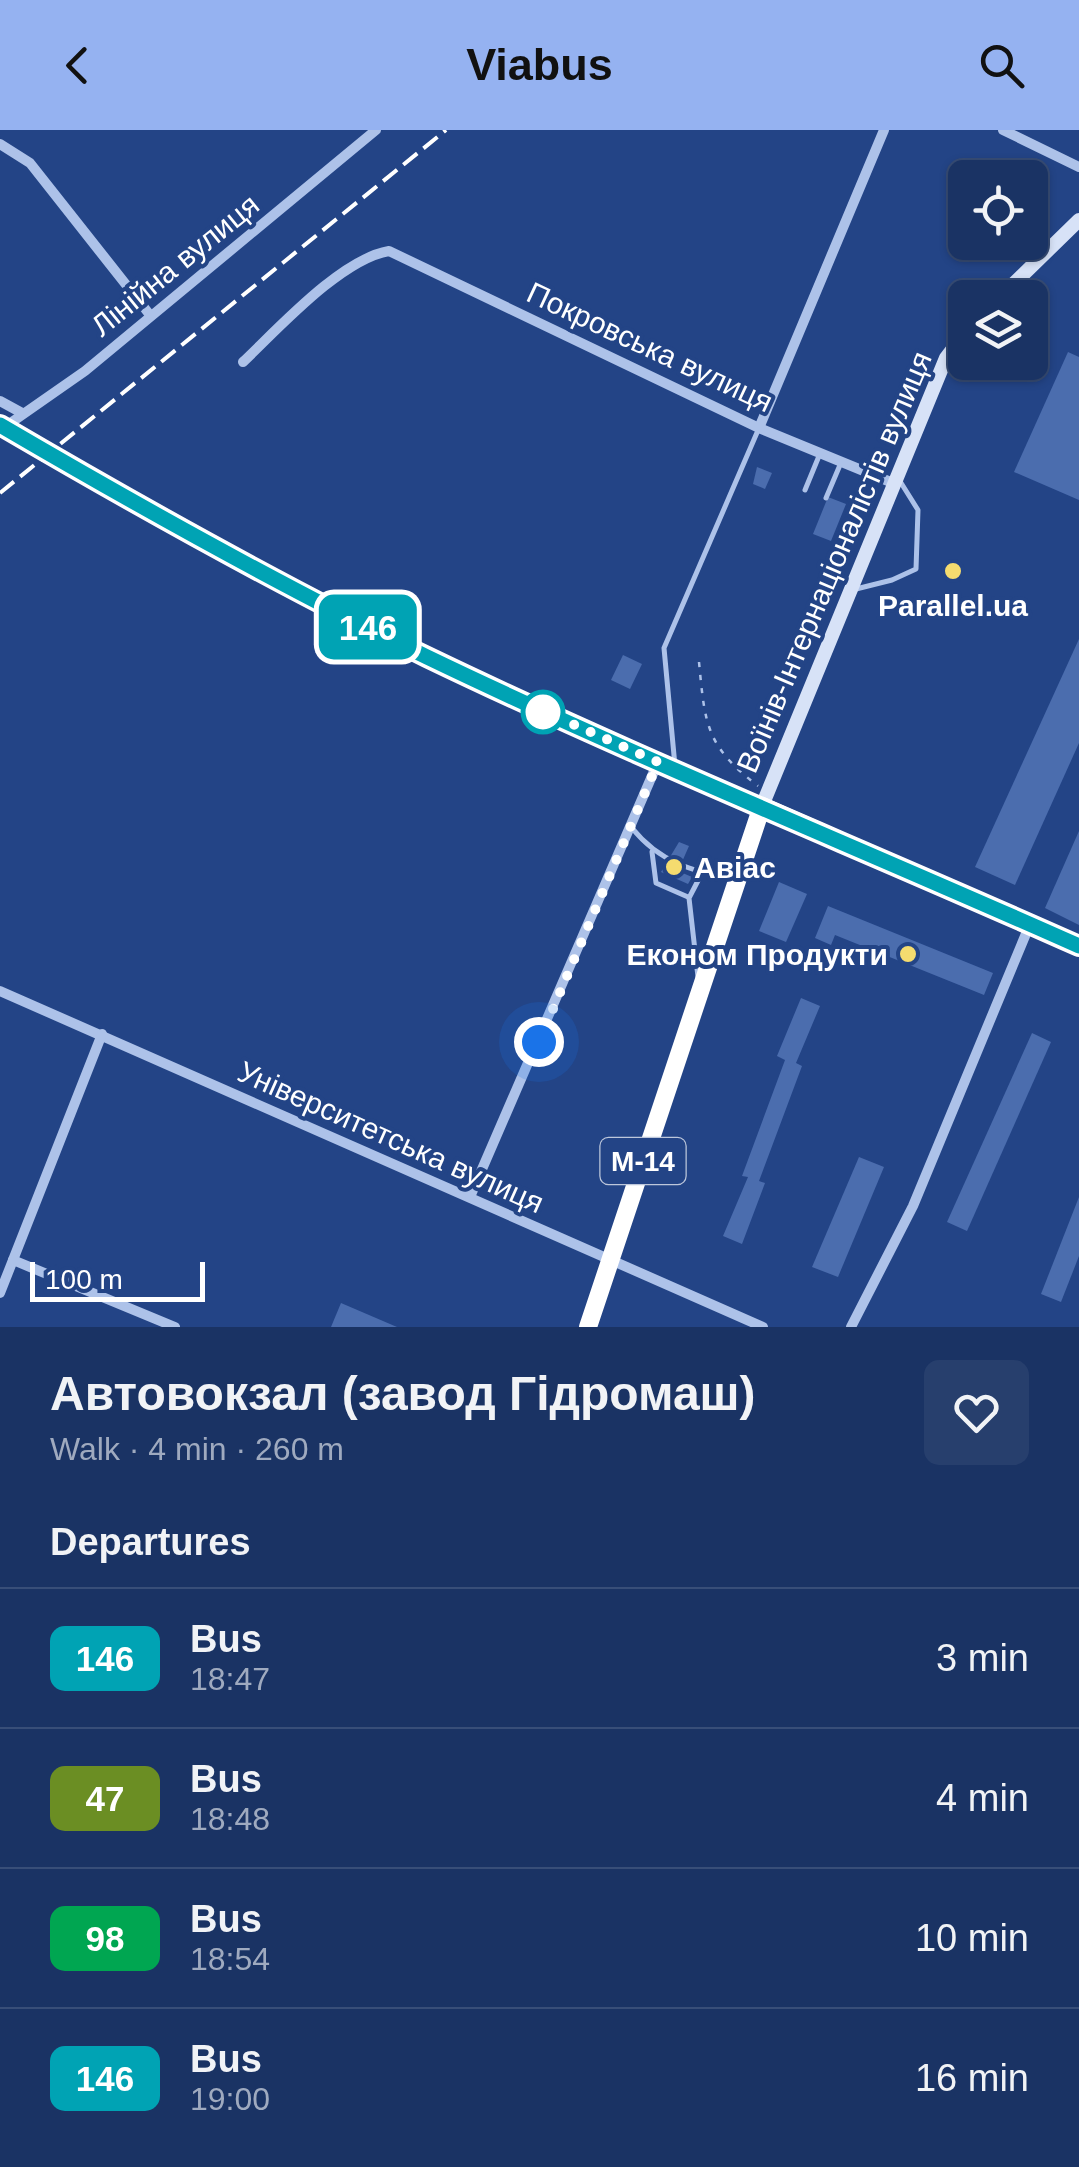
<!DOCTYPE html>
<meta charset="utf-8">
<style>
:root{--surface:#1a3364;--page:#273f6d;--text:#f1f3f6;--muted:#9faabf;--line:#384e78;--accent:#95b2f1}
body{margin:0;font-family:Helvetica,sans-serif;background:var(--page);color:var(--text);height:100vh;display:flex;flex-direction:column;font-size:38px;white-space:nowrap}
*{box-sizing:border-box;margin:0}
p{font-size:32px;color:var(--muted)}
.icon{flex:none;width:55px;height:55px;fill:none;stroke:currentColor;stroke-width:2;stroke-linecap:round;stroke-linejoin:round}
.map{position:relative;height:1197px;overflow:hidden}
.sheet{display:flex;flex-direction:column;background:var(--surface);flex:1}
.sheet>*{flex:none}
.badge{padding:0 20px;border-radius:15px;font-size:35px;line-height:65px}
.buttons{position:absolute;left:948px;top:30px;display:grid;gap:20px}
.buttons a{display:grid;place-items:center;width:100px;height:100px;border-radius:15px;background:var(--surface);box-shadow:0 2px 8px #0004,0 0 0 2px var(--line);font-size:50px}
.scale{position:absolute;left:30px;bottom:25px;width:175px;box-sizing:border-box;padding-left:10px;border:5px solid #fff;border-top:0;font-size:28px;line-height:35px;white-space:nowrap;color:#fff;-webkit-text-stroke:8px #234486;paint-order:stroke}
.you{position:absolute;width:50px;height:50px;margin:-25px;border:8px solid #fff;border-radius:50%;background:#1a73e8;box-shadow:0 0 0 15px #1a73e833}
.map>.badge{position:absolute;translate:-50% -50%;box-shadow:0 0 0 5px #fff}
h2{padding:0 50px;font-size:38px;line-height:90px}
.round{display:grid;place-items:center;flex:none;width:105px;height:105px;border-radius:15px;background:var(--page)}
.overview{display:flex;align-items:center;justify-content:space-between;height:170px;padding:0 50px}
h1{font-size:48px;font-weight:600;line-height:75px}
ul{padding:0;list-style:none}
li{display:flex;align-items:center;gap:30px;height:140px;padding:0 50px;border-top:2px solid var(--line)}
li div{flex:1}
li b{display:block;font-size:38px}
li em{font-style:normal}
li .badge{min-width:110px;font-weight:700;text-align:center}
header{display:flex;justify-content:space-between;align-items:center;height:130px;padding:0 50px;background:var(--accent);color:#111;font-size:45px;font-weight:600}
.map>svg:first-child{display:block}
.building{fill:#4b6dae}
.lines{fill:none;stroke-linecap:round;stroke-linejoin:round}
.path{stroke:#adc2e9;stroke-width:2.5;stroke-dasharray:5 8;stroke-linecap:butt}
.lane{stroke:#adc2e9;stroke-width:5}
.street{stroke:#adc2e9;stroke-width:10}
.secondary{stroke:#d7e2f7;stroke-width:14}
.highway{stroke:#fff;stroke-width:18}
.rail{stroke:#fff;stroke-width:4;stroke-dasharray:18 8;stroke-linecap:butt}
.secondary-bridge{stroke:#d7e2f7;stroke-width:14}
.line-casing{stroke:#fff;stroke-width:22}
.line{stroke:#00a3b4;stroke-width:15}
.walk{stroke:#fff;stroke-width:10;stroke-dasharray:0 18}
.poi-dot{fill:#f5dc6f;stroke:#234486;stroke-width:4}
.stop-dot{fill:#fff;stroke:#00a3b4;stroke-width:5}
.labels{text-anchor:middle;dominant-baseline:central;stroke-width:8;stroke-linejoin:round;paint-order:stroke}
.shield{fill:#234486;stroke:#bdc7db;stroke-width:2.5}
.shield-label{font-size:28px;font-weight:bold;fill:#fff}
.street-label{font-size:30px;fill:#fff;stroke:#234486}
.poi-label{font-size:30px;font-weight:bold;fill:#fff;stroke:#234486}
</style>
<header><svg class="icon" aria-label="back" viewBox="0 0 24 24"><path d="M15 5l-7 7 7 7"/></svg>Viabus<svg class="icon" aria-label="search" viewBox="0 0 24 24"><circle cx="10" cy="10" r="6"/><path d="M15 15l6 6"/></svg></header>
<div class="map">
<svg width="1079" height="1197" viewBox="0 0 1079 1197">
<rect width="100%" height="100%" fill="#234486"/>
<g class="building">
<polygon points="1068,222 1079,227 1079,370 1014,342"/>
<polygon points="757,337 772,343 765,359 753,354"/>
<polygon points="828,367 846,374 831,411 813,404"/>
<polygon points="1079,509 1079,613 1015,755 975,737"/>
<polygon points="623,525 642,534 630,559 611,550"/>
<polygon points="1079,701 1079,795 1045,778"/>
<polygon points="679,712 689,716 678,741 692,747 688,754 661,742"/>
<polygon points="779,752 807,764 786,812 759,801"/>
<polygon points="828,776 993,843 984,865 835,805 831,815 815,808"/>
<polygon points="801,868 820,876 796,933 802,936 759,1051 765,1053 742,1114 723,1106 748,1047 742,1046 785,930 777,926"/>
<polygon points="1032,903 1051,912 967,1101 947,1092"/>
<polygon points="859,1027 884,1037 838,1147 812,1137"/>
<polygon points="1079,1067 1079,1126 1061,1172 1041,1164"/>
<polygon points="341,1173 397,1197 331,1197"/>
</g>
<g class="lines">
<path class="path" d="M699,532C705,595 706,616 758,656"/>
<g class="lane">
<polyline points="805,360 819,326"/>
<polyline points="826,368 840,335"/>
<polyline points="852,460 892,450 916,439 918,380 898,348"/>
<polyline points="675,636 664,518 759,298"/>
<path d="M632,698C660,733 693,741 735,750"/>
<polyline points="652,722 656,753 688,767"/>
<polyline points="698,847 689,768 702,743"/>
</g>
<g class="street">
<polyline points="1003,0 1079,37"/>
<polyline points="0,14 30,33 150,185"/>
<path d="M243,232C278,199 341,129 389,121L759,298L893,353"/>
<polyline points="0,271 22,283"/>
<polyline points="759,298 884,0"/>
<polyline points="2,299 85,241 376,0"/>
<polyline points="0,861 763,1197"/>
<polyline points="470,1067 658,632"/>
<polyline points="13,1130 175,1197"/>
<polyline points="0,1163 102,904"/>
<polyline points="851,1197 913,1076 1030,794"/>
</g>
<g class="secondary">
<polyline points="999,168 1079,90"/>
<polyline points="427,527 567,593 762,676 946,228 965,203"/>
</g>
<polyline class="highway" points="588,1197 762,676 1079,816"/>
<polyline class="rail" points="0,363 446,0"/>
<polyline class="secondary-bridge" points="0,295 175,397 427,527"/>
</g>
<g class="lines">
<g class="line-casing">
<path id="line" d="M0,295C140,377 281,456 427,527C641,630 862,719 1079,816"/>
</g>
<use href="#line" class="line"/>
<polyline class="walk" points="539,912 658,632 532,576 543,582"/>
</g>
<g class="poi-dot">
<circle cx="953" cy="441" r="10"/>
<circle cx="674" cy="737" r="10"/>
<circle cx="908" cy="824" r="10"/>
</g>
<circle class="stop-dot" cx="543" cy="582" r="20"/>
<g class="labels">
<rect class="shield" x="600.5" y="1008" width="85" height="46" rx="8"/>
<g class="shield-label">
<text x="643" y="1031">М-14</text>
</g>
<g class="street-label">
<text transform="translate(175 135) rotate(-39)">Лінійна вулиця</text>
<text transform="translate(650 217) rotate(25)">Покровська вулиця</text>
<text transform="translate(834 432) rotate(-67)">Воїнів-Інтернаціоналістів вулиця</text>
<text transform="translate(391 1007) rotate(24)">Університетська вулиця</text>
</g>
<g class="poi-label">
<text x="953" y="475">Parallel.ua</text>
<text x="694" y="737" text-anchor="start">Авіас</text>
<text x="888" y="824" text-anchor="end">Економ Продукти</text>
</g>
</g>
</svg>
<div class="buttons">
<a><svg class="icon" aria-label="locate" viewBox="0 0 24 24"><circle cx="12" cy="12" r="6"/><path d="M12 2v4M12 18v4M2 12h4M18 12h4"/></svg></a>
<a><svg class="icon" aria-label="layers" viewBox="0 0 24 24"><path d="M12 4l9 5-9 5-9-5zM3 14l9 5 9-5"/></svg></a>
</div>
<div class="scale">100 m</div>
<div class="you" style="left:539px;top:912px"></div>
<b class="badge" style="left:368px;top:497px;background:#00a3b4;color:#fff">146</b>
</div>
<section class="sheet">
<div class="overview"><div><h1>Автовокзал (завод Гідромаш)</h1><p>Walk · 4 min · 260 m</p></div><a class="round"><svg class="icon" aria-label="heart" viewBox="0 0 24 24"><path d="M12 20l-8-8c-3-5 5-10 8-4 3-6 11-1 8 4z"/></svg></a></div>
<h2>Departures</h2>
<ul>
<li><span class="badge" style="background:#00a3b4;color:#fff">146</span><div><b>Bus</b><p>18:47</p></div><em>3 min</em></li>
<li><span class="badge" style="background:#6b8e23;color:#fff">47</span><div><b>Bus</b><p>18:48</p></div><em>4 min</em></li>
<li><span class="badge" style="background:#00a651;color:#fff">98</span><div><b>Bus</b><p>18:54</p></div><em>10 min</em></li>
<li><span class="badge" style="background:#00a3b4;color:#fff">146</span><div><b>Bus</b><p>19:00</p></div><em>16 min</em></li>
</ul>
</section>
